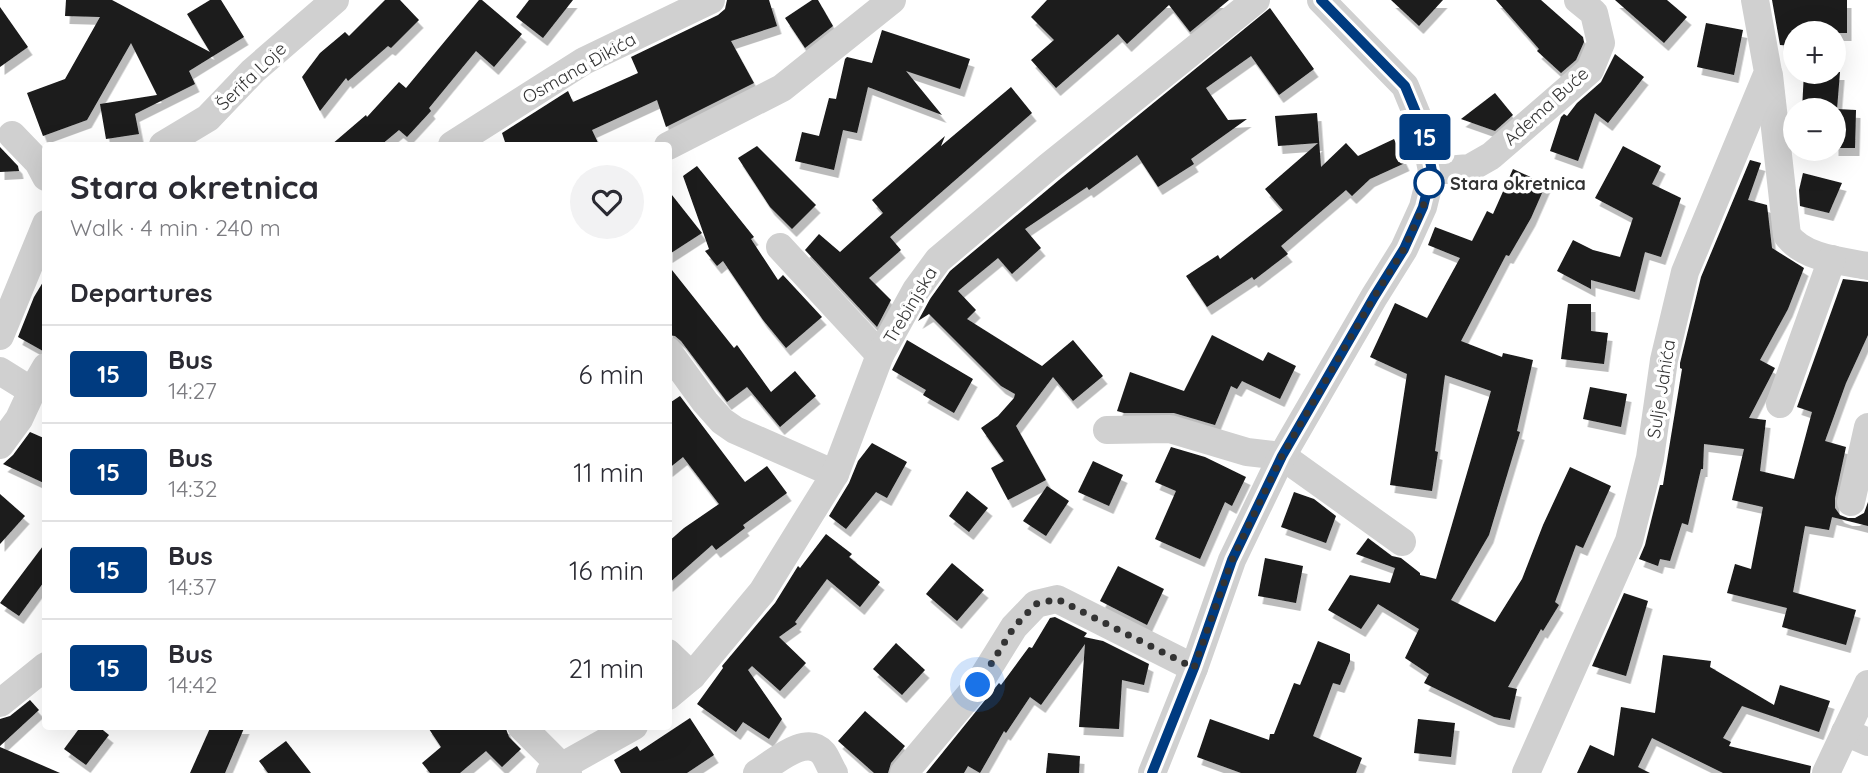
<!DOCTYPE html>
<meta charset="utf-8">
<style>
:root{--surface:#fff;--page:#f2f2f3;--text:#2b2b33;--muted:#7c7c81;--line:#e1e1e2}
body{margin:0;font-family:Quicksand,sans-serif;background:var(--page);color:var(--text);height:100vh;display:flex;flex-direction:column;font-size:26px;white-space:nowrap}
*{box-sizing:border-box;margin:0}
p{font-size:23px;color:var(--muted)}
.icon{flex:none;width:38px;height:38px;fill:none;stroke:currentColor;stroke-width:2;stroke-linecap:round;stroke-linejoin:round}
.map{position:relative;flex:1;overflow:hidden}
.panel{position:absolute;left:42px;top:142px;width:630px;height:588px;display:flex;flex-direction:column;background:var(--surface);border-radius:7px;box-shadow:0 7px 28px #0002}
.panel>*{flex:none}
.badge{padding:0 14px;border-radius:5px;font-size:24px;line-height:46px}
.fabs{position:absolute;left:1783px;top:21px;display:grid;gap:14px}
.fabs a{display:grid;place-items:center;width:63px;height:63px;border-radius:50%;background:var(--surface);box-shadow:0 7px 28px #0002;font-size:35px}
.you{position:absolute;width:35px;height:35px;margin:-18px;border:5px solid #fff;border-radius:50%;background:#1a73e8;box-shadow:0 0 0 10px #1a73e833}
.map>.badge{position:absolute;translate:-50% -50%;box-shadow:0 0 0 4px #fff}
h2{padding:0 28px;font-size:26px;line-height:63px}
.round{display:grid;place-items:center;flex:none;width:74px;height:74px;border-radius:37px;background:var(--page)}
.summary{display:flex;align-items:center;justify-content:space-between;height:119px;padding:0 28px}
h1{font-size:33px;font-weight:700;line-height:52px}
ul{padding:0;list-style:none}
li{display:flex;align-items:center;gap:21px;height:98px;padding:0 28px;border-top:2px solid var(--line)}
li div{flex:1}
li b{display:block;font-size:26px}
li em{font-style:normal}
li .badge{min-width:77px;font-weight:700;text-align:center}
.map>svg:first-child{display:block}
.building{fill:#1a1a1a;filter:url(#shadow)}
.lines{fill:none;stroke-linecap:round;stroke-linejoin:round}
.minor{stroke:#d0d0d0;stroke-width:28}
.line-casing{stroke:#fff;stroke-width:16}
.line{stroke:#003b80;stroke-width:10}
.walk{stroke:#333;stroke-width:7;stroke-dasharray:0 12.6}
.stop-dot{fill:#fff;stroke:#003b80;stroke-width:3.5}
.labels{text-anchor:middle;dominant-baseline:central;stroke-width:7;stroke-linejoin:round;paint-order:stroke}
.street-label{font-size:18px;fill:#333;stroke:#fff}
.stop-label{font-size:18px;font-weight:bold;fill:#333;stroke:#fff;text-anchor:start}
</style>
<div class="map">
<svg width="1868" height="773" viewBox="0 0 1868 773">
<defs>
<filter id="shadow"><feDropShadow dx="4.5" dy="8" stdDeviation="0" flood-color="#0004"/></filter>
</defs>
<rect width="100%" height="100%" fill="#fff"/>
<g class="building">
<polygon points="66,0 112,0 210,52 187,14 210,0 221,0 244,37 189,71 195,84 135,114 139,134 106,139 100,104 157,95 131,43 87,120 43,136 27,93 65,79 100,17 65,16"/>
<polygon points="385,0 400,0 419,20 391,48 388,46 348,81 346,78 320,111 302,77 320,53 345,32 349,36"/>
<polygon points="479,0 482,0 522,34 494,67 476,51 429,108 431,111 407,137 399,130 381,145 331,145 366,115 367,117 399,82 406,88"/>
<polygon points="529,0 573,0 543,38 516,17"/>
<polygon points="727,0 769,0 777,26 731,41 754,83 666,127 657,100 592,130 599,145 506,145 502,133 568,91 573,102 638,73 631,57 718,15 725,9"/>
<polygon points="812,0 818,0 833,26 805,48 785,18"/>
<polygon points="1047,0 1229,0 1190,32 1169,5 1127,44 1118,34 1056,88 1031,60 1054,40 1031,17"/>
<polygon points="1391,0 1443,0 1419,26"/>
<polygon points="1496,0 1541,0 1583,37 1584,42 1576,60 1561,73 1537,51 1539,49"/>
<polygon points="1615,0 1667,0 1687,17 1664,43"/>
<polygon points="1772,0 1847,0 1847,33 1796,33 1795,46 1780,45"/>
<polygon points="0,7 28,47 0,67"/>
<polygon points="1270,8 1314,69 1279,95 1251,56 1206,88 1228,120 1247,119 1191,159 1194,164 1158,187 1137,155 1089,190 1087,187 1025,229 1041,248 1012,274 998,258 958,291 976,310 967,319 1042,366 1073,340 1103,376 1073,401 1053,377 1016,426 1046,480 1008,500 991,468 1004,461 981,428 998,416 1014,398 1015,394 1001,386 929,314 918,321 930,299 950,271 1059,180"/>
<polygon points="1706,23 1743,30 1734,75 1697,67"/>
<polygon points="882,30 970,59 960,89 906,71 942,115 868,87 857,133 843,130 834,170 795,161 802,132 819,136 829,98 836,99 845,59 847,57 872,63"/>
<polygon points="1615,54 1644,77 1608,123 1595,113 1578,161 1550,151 1561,117 1564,114 1567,116 1577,103 1601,82"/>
<polygon points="1804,72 1840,72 1837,109 1856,110 1855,148 1834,148 1834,110 1802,110"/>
<polygon points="1011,87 1032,113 890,237 901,250 869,278 891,300 877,327 805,250 819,234 840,252 883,213 872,200 945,136 941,146"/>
<polygon points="1495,93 1513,115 1495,131 1461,119"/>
<polygon points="1317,113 1321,167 1346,143 1358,156 1394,139 1405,163 1370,179 1352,196 1346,190 1281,246 1288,254 1254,280 1252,277 1207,307 1186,276 1218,255 1220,259 1283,210 1265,189 1318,143 1278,146 1275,116"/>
<polygon points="757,146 816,205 792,229 770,207 738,158"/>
<polygon points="1623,146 1661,166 1652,184 1681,198 1661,257 1645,252 1635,292 1591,280 1591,289 1557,271 1573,240 1593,250 1620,257 1633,218 1595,198"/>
<polygon points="0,147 18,166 19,171 0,172"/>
<polygon points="1750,160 1761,163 1748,200 1767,205 1772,248 1804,268 1788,309 1760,360 1775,368 1749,418 1766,420 1760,471 1794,479 1812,412 1797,407 1843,279 1868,282 1868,335 1846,383 1825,441 1846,447 1835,498 1835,508 1840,515 1848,518 1855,518 1864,513 1868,502 1868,526 1832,517 1829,530 1805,526 1793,592 1856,610 1846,645 1782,627 1787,608 1727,593 1735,564 1751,569 1763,507 1732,500 1744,449 1704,444 1703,469 1701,469 1688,525 1682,523 1670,561 1660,559 1658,566 1639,559 1645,545 1660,485 1663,485 1682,369 1680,368 1680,363 1701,277"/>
<polygon points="697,166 754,237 751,239 778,280 783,275 822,317 786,348 763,320 723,261 717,266 705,251 709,249 683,176"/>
<polygon points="1513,169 1546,184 1531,218 1509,256 1506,255 1461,341 1502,357 1503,353 1533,360 1517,431 1520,432 1489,535 1451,600 1495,622 1522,579 1543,525 1570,467 1611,486 1583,548 1576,545 1555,602 1559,605 1543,631 1541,629 1508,687 1517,689 1510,720 1494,717 1424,683 1429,674 1405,658 1419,629 1378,604 1361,629 1328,610 1350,575 1390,583 1395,568 1356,554 1368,538 1392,556 1401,558 1420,573 1420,575 1436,579 1491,391 1445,375 1435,451 1438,452 1432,491 1390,485 1407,374 1370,357 1395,303 1427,318 1460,258 1428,245 1435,227 1472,241 1487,211 1493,214"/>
<polygon points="1803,173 1842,183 1829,213 1800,206 1799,190"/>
<polygon points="668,190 702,233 668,255"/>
<polygon points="668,265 734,348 737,345 771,392 795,371 816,396 780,427 747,387 727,402 681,341 675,336 668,335"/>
<polygon points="46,277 46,350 43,351 18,337 34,297"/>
<polygon points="1568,304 1591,304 1591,331 1608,333 1604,364 1561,359"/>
<polygon points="1212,335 1263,361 1268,352 1296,366 1280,399 1242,381 1237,389 1231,386 1215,425 1174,413 1124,413 1117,411 1130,372 1184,391"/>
<polygon points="907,340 973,379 954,413 923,395 926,390 892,370"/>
<polygon points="1590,387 1627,394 1621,427 1583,419"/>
<polygon points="680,396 745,482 767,466 787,493 743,525 745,528 716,550 712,545 668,584 668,542 684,528 719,504 683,457 668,469 668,404"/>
<polygon points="30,432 46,439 46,484 3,464 13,455"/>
<polygon points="872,443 907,462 887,498 876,492 846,529 829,516 849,483 858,461"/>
<polygon points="1171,447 1205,457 1246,477 1232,506 1225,502 1200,559 1155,539 1176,491 1155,482"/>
<polygon points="1093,461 1123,475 1109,506 1078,492"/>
<polygon points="1047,486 1069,501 1046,536 1023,521"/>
<polygon points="967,491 988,508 969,532 949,516"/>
<polygon points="1294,492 1314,499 1336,516 1326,543 1281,527"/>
<polygon points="0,494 25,516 0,544"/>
<polygon points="826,534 852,554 849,557 880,582 860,607 827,579 795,622 797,624 779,637 806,663 780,691 752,666 748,670 782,719 769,739 743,722 736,732 697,704 723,668 722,666 775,603 798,566 800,568"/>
<polygon points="46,542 46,579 19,616 0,603"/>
<polygon points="1265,558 1303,566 1296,603 1258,596"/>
<polygon points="952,563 984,590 957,621 926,594"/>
<polygon points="1118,566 1164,589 1147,625 1100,601"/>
<polygon points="1624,593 1648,601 1626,676 1592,666"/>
<polygon points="1055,617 1087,633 1084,637 1103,641 1149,664 1144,685 1122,680 1119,729 1079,727 1085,644 1041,705 1030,697 1006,733 1004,731 980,773 968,766 964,773 926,773 999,683 1001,685 1029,647 1032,648 1050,618"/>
<polygon points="1318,641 1350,654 1350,661 1340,685 1333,683 1313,736 1362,758 1356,773 1241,773 1197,757 1210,719 1269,740 1270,734 1274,734 1294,683 1300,685"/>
<polygon points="896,643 925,670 902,695 873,669"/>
<polygon points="1663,655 1711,661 1710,667 1774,705 1780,685 1830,701 1819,732 1742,706 1723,738 1731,742 1729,746 1811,766 1810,773 1723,773 1652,738 1638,767 1650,773 1577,773 1590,745 1614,756 1621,707 1655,713"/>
<polygon points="30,700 39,710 0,746 0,719 10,716"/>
<polygon points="865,711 905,746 891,763 888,773 874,773 838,741"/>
<polygon points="690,718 714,755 687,773 621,773 614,760 637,746 640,751"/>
<polygon points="1418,719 1455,723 1451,757 1414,753"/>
<polygon points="81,726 98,726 109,735 86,765 64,749"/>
<polygon points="211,726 245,726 225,773 190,773"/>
<polygon points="427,726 505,726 509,737 521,749 502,767 486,751 460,773 430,773 422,763 441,747"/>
<polygon points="286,741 311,773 268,773 259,761"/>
<polygon points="0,747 60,773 0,773"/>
<polygon points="1048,753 1080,756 1079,773 1046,773"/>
</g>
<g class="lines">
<g class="minor">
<path d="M1769,75L1787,235C1803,258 1841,261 1868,266"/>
<polyline points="12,135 38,162 46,177"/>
<polyline points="163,145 208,118 253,71 335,0"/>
<polyline points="452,145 584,61 711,0"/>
<polyline points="668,146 782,88 892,0"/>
<polyline points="1432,171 1470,168 1491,156 1590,70 1601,43 1594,13 1578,0"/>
<polyline points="780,247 880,355"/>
<polyline points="0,336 46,224"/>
<polyline points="668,351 705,402 722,421 735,430 835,474"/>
<polyline points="0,371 32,391 19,419 0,445"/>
<polyline points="32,391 46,367"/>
<polyline points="1780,404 1832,259"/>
<polyline points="1107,430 1170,429 1247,452 1282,456 1402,542"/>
<polyline points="1851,502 1868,427"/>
<polyline points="668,653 692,676"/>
<polyline points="668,696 692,676 762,592 835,474 880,355 916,290 938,260 1048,167 1256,0"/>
<polyline points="0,703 46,666"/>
<polyline points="521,726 568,773"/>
<polyline points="1845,732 1868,742"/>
<polyline points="550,773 634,726"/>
<path d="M757,773C774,763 806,733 823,753C827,758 830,767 834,773"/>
<polyline points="904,773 978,685 1014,627 1036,604 1057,599 1194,668"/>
<polyline points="1152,773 1194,668 1232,560 1282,456 1374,297 1404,249 1423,207 1432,171 1424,132 1405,86 1321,0"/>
<polyline points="1526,773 1629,541 1650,458 1664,360 1685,272 1768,72 1755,0"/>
<polyline points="1826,773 1868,684"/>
</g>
</g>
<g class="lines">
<g class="line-casing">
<polyline id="line" points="1152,773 1194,668 1232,560 1282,456 1374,297 1404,249 1423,207 1432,171 1424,132 1405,86 1321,0"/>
</g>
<use href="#line" class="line"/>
<polyline class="walk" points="978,685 1014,627 1036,604 1057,599 1194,668 1232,560 1282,456 1374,297 1404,249 1423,207 1429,183"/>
</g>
<circle class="stop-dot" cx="1429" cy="183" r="14"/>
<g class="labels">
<g class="street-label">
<text transform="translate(579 68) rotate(-29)">Osmana Đikića</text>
<text transform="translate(251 76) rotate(-44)">Šerifa Loje</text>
<text transform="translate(1546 106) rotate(-42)">Adema Buće</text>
<text transform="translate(910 305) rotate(-59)">Trebinjska</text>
<text transform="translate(1661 389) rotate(-81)">Sulje Jahića</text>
</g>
<g class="stop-label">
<text x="1450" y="183">Stara okretnica</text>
</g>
</g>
</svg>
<div class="fabs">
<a>+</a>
<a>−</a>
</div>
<div class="you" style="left:978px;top:685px"></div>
<b class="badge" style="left:1425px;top:137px;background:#003b80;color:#fff">15</b>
<section class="panel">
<div class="summary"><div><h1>Stara okretnica</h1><p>Walk · 4 min · 240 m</p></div><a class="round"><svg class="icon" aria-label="heart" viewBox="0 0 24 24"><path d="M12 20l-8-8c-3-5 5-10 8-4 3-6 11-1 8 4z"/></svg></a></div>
<h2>Departures</h2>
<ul>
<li><span class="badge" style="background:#003b80;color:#fff">15</span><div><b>Bus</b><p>14:27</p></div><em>6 min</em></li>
<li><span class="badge" style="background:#003b80;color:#fff">15</span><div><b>Bus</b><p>14:32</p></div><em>11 min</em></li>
<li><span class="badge" style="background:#003b80;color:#fff">15</span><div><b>Bus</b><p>14:37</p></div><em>16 min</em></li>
<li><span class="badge" style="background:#003b80;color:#fff">15</span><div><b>Bus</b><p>14:42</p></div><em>21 min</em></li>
</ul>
</section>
</div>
